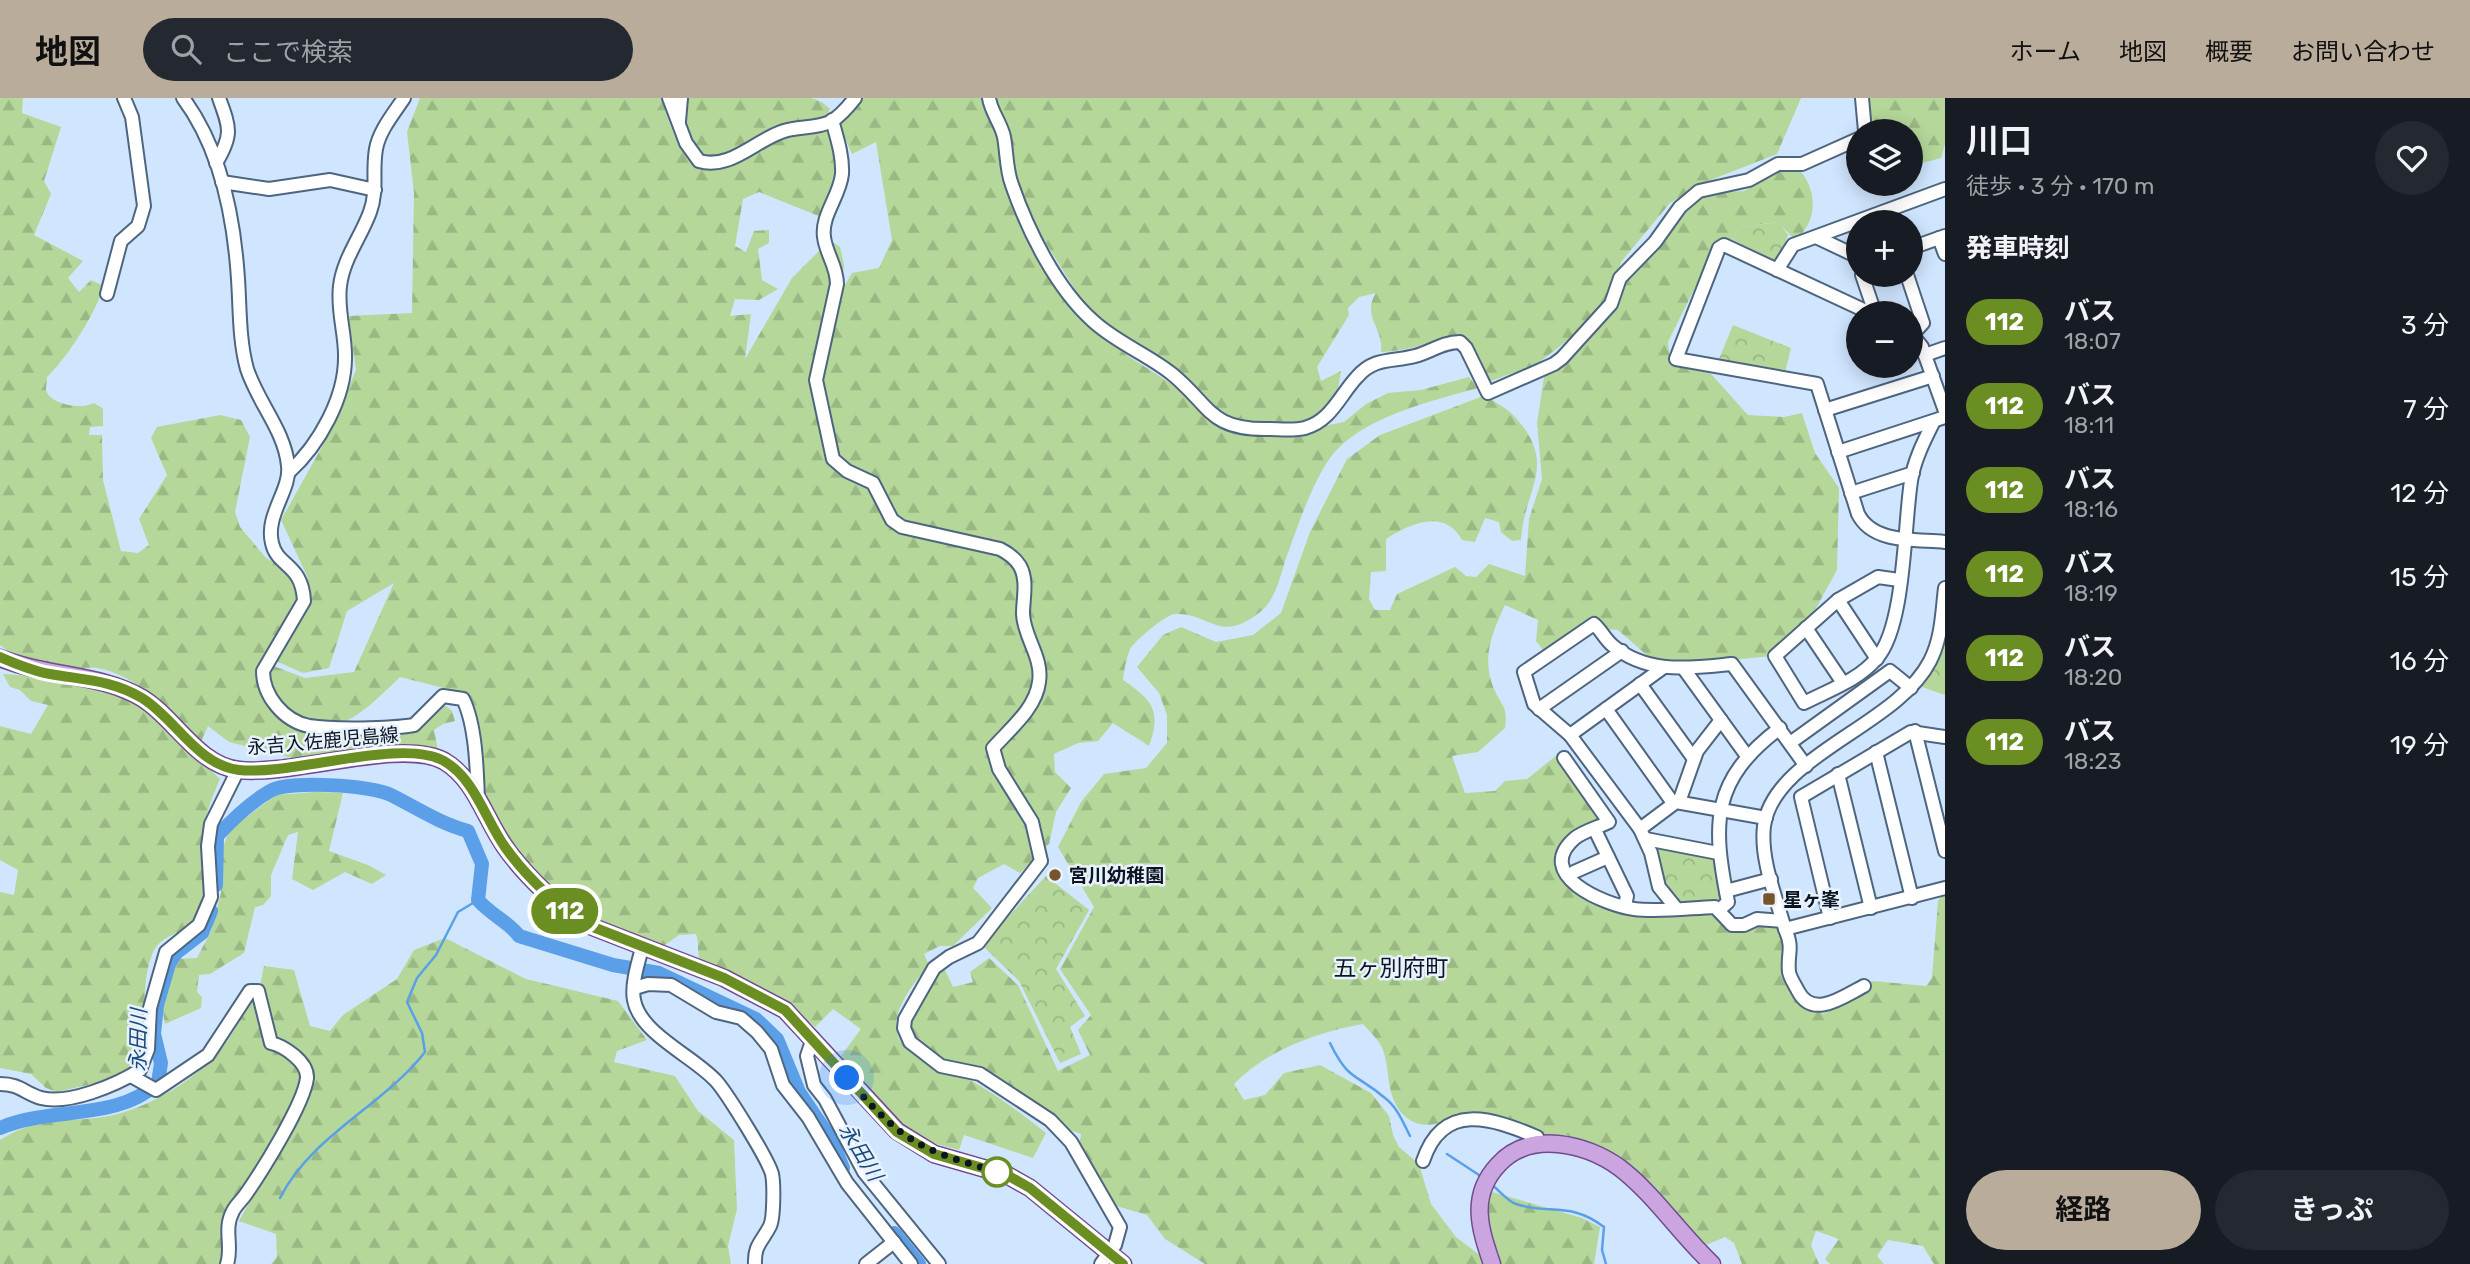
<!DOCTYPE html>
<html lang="ja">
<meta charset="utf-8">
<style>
:root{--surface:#171b24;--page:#242831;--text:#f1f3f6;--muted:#9ea1a6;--accent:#baac9b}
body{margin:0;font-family:Rubik,"Noto Sans JP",sans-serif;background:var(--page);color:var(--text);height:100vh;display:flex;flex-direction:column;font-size:26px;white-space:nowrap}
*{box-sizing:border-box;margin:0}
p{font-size:23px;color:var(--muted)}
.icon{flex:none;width:38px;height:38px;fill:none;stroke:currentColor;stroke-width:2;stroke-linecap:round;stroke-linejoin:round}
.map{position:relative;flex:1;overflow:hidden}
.panel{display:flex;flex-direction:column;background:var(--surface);width:525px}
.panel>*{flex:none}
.badge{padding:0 14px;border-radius:23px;font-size:24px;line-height:46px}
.buttons{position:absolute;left:1846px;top:21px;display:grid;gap:14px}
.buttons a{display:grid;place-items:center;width:77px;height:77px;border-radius:50%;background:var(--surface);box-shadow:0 4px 18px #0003;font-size:35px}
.you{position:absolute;width:35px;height:35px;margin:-18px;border:5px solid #fff;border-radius:50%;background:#1a73e8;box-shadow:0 0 0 10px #1a73e833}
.map>.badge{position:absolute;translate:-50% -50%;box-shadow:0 0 0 4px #fff}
h2{padding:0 21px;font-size:26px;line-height:63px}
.round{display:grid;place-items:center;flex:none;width:74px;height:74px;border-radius:37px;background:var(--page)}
.summary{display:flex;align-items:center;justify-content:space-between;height:119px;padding:0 21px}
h1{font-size:33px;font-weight:700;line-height:52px}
.primary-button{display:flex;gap:14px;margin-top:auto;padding:14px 21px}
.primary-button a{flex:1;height:80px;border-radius:42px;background:var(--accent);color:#111;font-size:28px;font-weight:700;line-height:80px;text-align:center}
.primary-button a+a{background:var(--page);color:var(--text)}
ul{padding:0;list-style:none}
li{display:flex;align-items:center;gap:21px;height:84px;padding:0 21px}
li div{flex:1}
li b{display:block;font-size:26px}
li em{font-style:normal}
li .badge{min-width:77px;font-weight:700;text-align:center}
header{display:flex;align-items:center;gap:42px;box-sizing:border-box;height:98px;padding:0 35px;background:var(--accent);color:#111}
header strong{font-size:33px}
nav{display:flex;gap:38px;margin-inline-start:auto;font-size:24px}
.search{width:490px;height:63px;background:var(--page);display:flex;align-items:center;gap:18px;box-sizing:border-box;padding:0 24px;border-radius:38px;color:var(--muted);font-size:26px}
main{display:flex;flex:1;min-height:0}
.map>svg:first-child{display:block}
.forest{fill:url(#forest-firs)}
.park{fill:url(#park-crowns)}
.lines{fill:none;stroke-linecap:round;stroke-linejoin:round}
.stream{stroke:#5b9fe8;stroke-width:2.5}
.river{stroke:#5b9fe8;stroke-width:14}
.minor-casing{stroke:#4e6580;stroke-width:16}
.major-casing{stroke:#704c8f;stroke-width:19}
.minor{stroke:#fff;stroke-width:12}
.major{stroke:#caa5e0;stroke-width:16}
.line-casing{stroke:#fff;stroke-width:16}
.line{stroke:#6b8e23;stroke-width:10}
.walk{stroke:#0c1520;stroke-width:7;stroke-dasharray:0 12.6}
.poi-dot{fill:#76552b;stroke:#e7f2fe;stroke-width:2.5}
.stop-dot{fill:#fff;stroke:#6b8e23;stroke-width:3.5}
.labels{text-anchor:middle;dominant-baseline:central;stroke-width:5;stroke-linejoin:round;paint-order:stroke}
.street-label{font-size:19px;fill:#0c1520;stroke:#e7f2fe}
.poi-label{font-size:19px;font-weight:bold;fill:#0c1520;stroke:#e7f2fe;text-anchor:start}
.water-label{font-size:21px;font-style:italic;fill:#1b4a7a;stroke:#e7f2fe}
.quarter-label{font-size:23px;fill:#0c1520;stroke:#e7f2fe}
</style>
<header>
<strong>地図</strong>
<div class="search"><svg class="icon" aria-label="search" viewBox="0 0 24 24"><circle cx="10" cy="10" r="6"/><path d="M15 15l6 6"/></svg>ここで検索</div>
<nav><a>ホーム</a><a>地図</a><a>概要</a><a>お問い合わせ</a></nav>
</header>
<main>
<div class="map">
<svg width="1945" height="1166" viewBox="0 0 1945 1166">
<defs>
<pattern id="forest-firs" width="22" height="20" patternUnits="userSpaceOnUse" patternTransform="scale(1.75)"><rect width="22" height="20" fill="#b5d799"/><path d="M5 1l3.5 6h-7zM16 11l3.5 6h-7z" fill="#9ab884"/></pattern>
<pattern id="park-crowns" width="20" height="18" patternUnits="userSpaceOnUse" patternTransform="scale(1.75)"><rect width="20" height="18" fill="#b5d799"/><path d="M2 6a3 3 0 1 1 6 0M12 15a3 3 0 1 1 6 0" fill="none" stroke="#9ab884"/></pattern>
</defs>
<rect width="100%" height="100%" fill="#d0e6ff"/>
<g class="forest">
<path d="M0,0H23L22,15L61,29L44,83L51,96L34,137L83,163L68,180L79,194L91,182L104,188C95,216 68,259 47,279C47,283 46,288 46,292C50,307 83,312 94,305L103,311V328L90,329L89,337H102L103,382L121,453L138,455L149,447L139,421L167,377L151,340L157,329L220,317L241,322L250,339L235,414L240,429L266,460L289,473L299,498L258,574V585L267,604L305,631L330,638L400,634L436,608H446L452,613L455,623L443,626L434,632L438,652L422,649L304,663L229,644L208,628L200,646C171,616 141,578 97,570C86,568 75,573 64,573C41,573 18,561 0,547Z"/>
<path d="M420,0H662C670,31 686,83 727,68C750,60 769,44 791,36C803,32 817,31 829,29C841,67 835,83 821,119L759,94L743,101L735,148L746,154L754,133L769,132V145L758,151L762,182L778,191L759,202L735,201L730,218L751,216L745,261L792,180L830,142L840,149L844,167L841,194L852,175L879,170L892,142L876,44L852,56L839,27L862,0H984L985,12L995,26L1024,131L1066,203L1128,258L1170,285L1229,334L1268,339L1344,324L1366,306L1388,295L1421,292L1469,279L1478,290C1432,303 1360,319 1330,360C1312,386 1300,422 1289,452C1281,472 1278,500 1260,514C1219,547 1210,514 1175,516C1166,516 1134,544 1130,551C1126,561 1124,572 1123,582C1152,602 1162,612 1149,648L1113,625L1098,643L1078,645L1054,656L1055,674L1071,690L1056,714L1049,746L1020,775L1004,766L978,780L973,790L992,810L953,848H940L924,856L929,867C912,887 879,926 907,951C923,965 948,971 966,980C995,995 1020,1015 1046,1035L1033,1060L964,1037L959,1052L922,1042L896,1026L841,958L861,931L833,911L815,929C779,896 746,879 700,862C696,852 700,846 696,836L679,837L662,849L589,821L559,799L507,740L485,703L473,609L467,596L400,579C386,592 357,623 338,625C317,629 281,613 270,594C266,585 268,576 271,567L305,580L354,574L394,485L347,513L329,570L303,575L276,563L310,506L308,480L281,422L328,338L356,272L348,218L412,215L414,95L407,34Z"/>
<path d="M686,0H811L822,4L830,11L824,21L724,59C685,63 684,30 686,0Z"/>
<path d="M994,0H1801L1777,56L1708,83L1670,105L1621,164L1614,199L1597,219L1537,266L1488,284L1459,240C1432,243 1409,253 1381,254C1384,230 1361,218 1376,195L1359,199L1348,210L1349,217L1317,269L1321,283L1341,273L1338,290L1320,315L1300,327L1254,328L1224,320L1129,245L1086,209L1035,128L1016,84Z"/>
<polygon points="1862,0 1945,0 1945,46 1941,60 1911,68 1911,33 1864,33"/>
<path d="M1796,69C1818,88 1819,124 1795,142L1778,124L1741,129L1731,141L1717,145L1668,244L1670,263L1711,276L1748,317L1784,319L1802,315L1815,355L1839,390L1837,472L1810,521L1771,558L1683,567L1650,560L1618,532L1602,531L1595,520L1543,552L1536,543L1538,522L1505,507C1492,535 1481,560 1494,591C1502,609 1508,608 1505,630L1478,654L1452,658L1465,695L1495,693L1505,683L1527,681L1557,657L1602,720L1560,752L1555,766L1567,783L1640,816L1712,812L1721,823L1779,827L1798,899L1823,916L1853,902L1860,886L1874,883L1926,888L1932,880L1938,803L1945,793V1166H1934L1923,1148L1888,1142L1877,1158L1884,1166H1830L1825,1161L1839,1141L1816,1133L1811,1147L1819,1166H1742L1734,1145L1725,1139L1704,1148L1606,1053L1566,1037L1543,1036L1485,1016L1457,1015C1437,1032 1408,1032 1395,1005C1387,989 1389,968 1383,952C1380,943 1370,934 1363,926C1317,934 1267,952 1234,986L1244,1002L1265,997L1284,975L1320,967L1371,995L1389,1018L1393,1037L1399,1049L1419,1066L1431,1106L1456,1139L1481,1158L1484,1166H1205L1165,1141L1147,1117L1113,1107L1079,1048L1081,1036L1062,1029L1015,995L949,968L916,944L909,928L920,900L937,872H945L953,889L973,884L970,874L989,860L1018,887L1058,973L1090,957L1078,932L1091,917L1060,871L1094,809L1058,749L1081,704L1104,676L1146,670L1167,645V617L1159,595L1137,569L1163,537L1181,529L1216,544L1253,537L1281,515L1310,434L1347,361L1380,337L1486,297C1494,305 1506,309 1513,317C1560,366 1524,390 1521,442L1512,443L1501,434L1499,424L1485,420L1475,444L1462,442C1445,410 1410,425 1386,441V473L1371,474L1369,501L1375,512H1390L1397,496L1455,469L1466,478L1476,479L1489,466L1525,478L1529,421L1542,381L1537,325L1545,273L1557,267L1622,182L1676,120L1704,96L1744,93L1761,84L1769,73Z"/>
<path d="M3,576C52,579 114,583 153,616C177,636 198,660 220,681C211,702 202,724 201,748C201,766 208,783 204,801C196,842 162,829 152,857C138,892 151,933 136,968L96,985L57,994L46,990L31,976L0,970V794L14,797L18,772L0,762V628L31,636L48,607L31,603L20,592L10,589Z"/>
<path d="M316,694L343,695L329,753L368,767L386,777L372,786L345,774L313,792L292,781L298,734L288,737L271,777V798L263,807L255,809L244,855L210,876L199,877L197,894L202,899L201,910L165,926C159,904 170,882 176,861L197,860L211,833L221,795V756L229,732L276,697Z"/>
<polygon points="445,840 526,881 618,903 647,942 617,953 614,964 675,978 698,1013 734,1042 737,1111 728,1148 731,1166 271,1166 277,1159 276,1136 239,1123 300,1014 311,969 288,944 273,941 260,888 264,868 294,872 310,928 330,933 343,917 397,881 414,852"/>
<path d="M253,900L258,904L263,933L300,971L302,981L291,1009L243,1093L222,1166H0V1042C45,1014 69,1027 114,1017C154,1007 196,981 222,950C234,935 243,916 253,900Z"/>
<polygon points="1489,1093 1582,1120 1600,1129 1594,1166 1497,1166 1485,1121"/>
</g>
<g class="park">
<polygon points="1779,124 1788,137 1778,164 1731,141 1741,129"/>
<polygon points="1733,227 1791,250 1784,278 1717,266"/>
<polygon points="1945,542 1945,597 1922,589 1935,569"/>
<polygon points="1654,746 1715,760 1723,804 1680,807 1666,794"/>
<polygon points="1046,778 1089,812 1056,871 1085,918 1070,929 1081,956 1060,965 1019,883 982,847"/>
</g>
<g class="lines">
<g class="stream">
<path d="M1330,945C1349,984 1356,975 1385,1000C1397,1009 1403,1024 1410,1038"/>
<polyline points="1447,1056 1482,1079"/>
<path d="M1490,1085C1498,1091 1507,1103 1516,1106C1549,1117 1570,1103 1604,1129L1602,1152L1606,1166"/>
<path d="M280,1100C312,1037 383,1008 425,954L422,935L407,904L417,880L436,857L458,814L478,802"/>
</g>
<g class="river">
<path d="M216,787L217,738C232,722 251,704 270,693C289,682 371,687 391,697C417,710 439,725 468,733L482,766L478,802C491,817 510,825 519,838L613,867L659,875L756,921L777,941L799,994L832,1043L843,1070"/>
<path d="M0,1030C51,1008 115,1024 158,985L161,965L154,936L157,907L169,866L176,855L202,835L211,813"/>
<polyline points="894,1135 919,1166"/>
</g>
<g class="minor-casing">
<g id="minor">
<path d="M183,0C221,51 234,119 238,181C240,210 239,242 247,271C258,305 285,333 288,368C291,392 265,417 272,445C277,469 302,465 304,503L263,573C263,598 284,623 309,628C333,632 390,631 414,627L443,598L463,601C476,627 477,673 478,703"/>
<path d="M669,0L686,45L699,63C731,72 755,42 784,33C799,28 817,31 832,23C841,17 848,9 855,0"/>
<path d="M989,0C991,14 1001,25 1004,39C1007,55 1006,71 1012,87C1028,133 1056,190 1093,223C1117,245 1147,256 1172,276C1211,308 1209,332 1268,331C1279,331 1294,333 1305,330C1331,323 1340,297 1357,279C1374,259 1392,264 1415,258C1431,254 1442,244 1460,244L1466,250L1488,295L1554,266L1562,260L1611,206L1620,180L1655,144L1680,109L1699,93L1749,82L1778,66H1802L1858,41"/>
<polyline points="1862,0 1865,33"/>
<path d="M832,22C837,40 843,58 842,76C840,98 821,117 824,139C826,156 837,168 837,186L816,282L833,361L847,373L873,385L892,422L902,429L1000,451C1008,455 1015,460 1020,468C1028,483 1023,500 1023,516C1024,540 1043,559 1039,584C1036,610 1010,631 993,650L999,671L1032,724L1041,763L978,845L949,859L934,870L905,921L904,930L910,944L941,968L980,976L1050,1022L1071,1044L1120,1129L1115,1147L1101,1166"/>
<polyline points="679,23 681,0"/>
<path d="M216,65C233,37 230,30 219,0"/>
<polyline points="222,84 269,91 330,82 375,92"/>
<polyline points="1816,139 1854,157 1858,165"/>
<polyline points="1939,140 1945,156"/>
<polyline points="1911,150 1945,138"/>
<polyline points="1777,172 1793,147 1945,91"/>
<polyline points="1862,177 1875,215"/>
<polyline points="1907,177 1923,225 1913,236"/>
<polyline points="107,196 121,143 138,128 144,108 132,19 124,0"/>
<path d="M1870,215L1724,147L1719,150L1676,261L1817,286L1858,416C1873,446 1916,441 1945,444"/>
<polyline points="1911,235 1922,249 1945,313"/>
<polyline points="1925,257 1945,250"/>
<polyline points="1825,312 1933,278"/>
<polyline points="1838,354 1945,319"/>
<path d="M289,374C319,347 346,299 345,257C345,234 337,212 340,188C343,161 361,139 370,114C378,93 372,73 376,51C379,33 394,15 404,0"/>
<polyline points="1851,395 1913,375"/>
<path d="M1899,482L1878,479L1838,502L1775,558L1804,605C1829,592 1859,582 1877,560C1905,528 1904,428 1911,383C1914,362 1925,341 1934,323"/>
<path d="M1945,490C1942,514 1942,540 1930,563C1897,628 1774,657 1764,728C1760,761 1776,799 1785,831L1945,790"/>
<polyline points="1838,502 1877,561"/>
<polyline points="1806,530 1843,585"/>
<polyline points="1684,571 1747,658"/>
<polyline points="1640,586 1694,661"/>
<polyline points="1539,611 1622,553"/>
<polyline points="1606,611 1673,705"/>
<polyline points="1915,633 1945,753"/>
<polyline points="1570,637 1664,569"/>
<polyline points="1790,645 1890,573 1911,590"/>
<polyline points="1876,654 1912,800"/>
<path d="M1564,660L1609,724C1599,729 1584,733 1575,740C1532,777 1605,807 1634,811C1659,814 1689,810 1715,809L1732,827H1744L1757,821L1782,823"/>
<polyline points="1838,676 1871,810"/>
<polyline points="1679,704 1697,653 1721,622"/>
<polyline points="1640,731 1676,704 1766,720"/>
<polyline points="1597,736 1627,798 1625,808"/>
<polyline points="1646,741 1718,755"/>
<polyline points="1574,774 1608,759"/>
<polyline points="1726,793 1771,781"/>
<path d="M1676,810L1659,789L1651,755L1640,731L1570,637L1534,606L1524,574L1594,526C1601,532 1605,541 1612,547C1647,577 1691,570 1732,566L1806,668"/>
<path d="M1719,812L1728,804C1712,725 1711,682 1780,630"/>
<polyline points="1830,820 1801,699 1911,634 1945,639"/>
<path d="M1785,831C1794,851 1787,855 1789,874C1790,880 1795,887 1798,893C1813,922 1844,898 1864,888"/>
<path d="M642,850C638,865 631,887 634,902C640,936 695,959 717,984C728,997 768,1061 772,1076C774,1085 774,1120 770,1128C762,1144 754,1147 755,1166"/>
<polyline points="635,890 648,886 671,887 716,914 741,920 757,934 771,951 783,987 808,1019 847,1085 911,1166"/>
<polyline points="813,940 807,958 814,987 825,1001 864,1074 939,1166"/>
<path d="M131,978L156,992L208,957L250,893H258L271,945C284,948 308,964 307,980C304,1006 262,1073 246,1096C242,1102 236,1107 233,1113C223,1131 233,1148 227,1166"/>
<path d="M0,986C20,986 24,995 41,1000C69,1007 116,987 140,972L148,951L150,910L166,854L199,827L211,799L208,748L211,726L238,672"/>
<path d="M1423,1063C1443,1003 1492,1020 1537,1039V1046"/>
<polyline points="866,1166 894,1144"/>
</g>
</g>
<g class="major-casing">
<g id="major">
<path d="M0,560C48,579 99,575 142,600C175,620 197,667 239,672C293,678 401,640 444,663C475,681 485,721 505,749C524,776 553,803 580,824L724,880L785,912L897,1033L934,1056L1007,1077L1030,1090L1123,1166"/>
<path d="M1492,1166C1480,1131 1469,1098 1498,1067C1529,1032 1586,1045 1620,1070C1654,1096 1680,1136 1712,1166"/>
</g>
</g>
<use href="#minor" class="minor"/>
<use href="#major" class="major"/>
</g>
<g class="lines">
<g class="line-casing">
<path id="line" d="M0,559C16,566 33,573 50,576C84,582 112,582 142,600C175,620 197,667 239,672C292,678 401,639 444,663C475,681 485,721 505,749C524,776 553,803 580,824L724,880L785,912L897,1034L934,1056L1007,1077L1030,1090L1123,1166"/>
</g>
<use href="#line" class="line"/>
<path class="walk" d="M847,980C905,1048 923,1052 1007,1077L997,1074"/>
</g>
<g class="poi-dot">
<circle cx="1055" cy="777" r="7"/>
<rect x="1762" y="794" width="14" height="14" rx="3.5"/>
</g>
<circle class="stop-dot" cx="997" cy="1074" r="14"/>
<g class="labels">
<g class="street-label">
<text transform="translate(323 643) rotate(-5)">永吉入佐鹿児島線</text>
</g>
<g class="poi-label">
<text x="1069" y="777">宮川幼稚園</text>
<text x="1783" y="801">星ヶ峯</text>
</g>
<g class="water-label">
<text transform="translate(138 942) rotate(-89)">永田川</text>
<text transform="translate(861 1054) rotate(59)">永田川</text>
</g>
<g class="quarter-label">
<text x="1391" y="870">五ヶ別府町</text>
</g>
</g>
</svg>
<div class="buttons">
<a><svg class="icon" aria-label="layers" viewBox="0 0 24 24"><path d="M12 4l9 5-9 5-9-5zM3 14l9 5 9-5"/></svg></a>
<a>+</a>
<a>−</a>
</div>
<div class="you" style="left:847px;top:980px"></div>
<b class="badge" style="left:565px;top:813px;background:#6b8e23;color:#fff">112</b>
</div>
<section class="panel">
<div class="summary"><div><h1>川口</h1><p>徒歩 · 3 分 · 170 m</p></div><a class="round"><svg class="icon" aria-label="heart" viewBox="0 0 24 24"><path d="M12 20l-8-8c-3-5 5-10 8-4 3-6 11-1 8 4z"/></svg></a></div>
<h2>発車時刻</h2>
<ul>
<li><span class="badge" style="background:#6b8e23;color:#fff">112</span><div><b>バス</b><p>18:07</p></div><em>3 分</em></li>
<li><span class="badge" style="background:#6b8e23;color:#fff">112</span><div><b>バス</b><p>18:11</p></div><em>7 分</em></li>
<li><span class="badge" style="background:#6b8e23;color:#fff">112</span><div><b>バス</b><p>18:16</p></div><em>12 分</em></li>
<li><span class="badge" style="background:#6b8e23;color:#fff">112</span><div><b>バス</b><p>18:19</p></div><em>15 分</em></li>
<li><span class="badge" style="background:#6b8e23;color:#fff">112</span><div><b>バス</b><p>18:20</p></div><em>16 分</em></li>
<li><span class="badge" style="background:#6b8e23;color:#fff">112</span><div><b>バス</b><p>18:23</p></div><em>19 分</em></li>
</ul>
<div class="primary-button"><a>経路</a><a>きっぷ</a></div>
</section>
</main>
